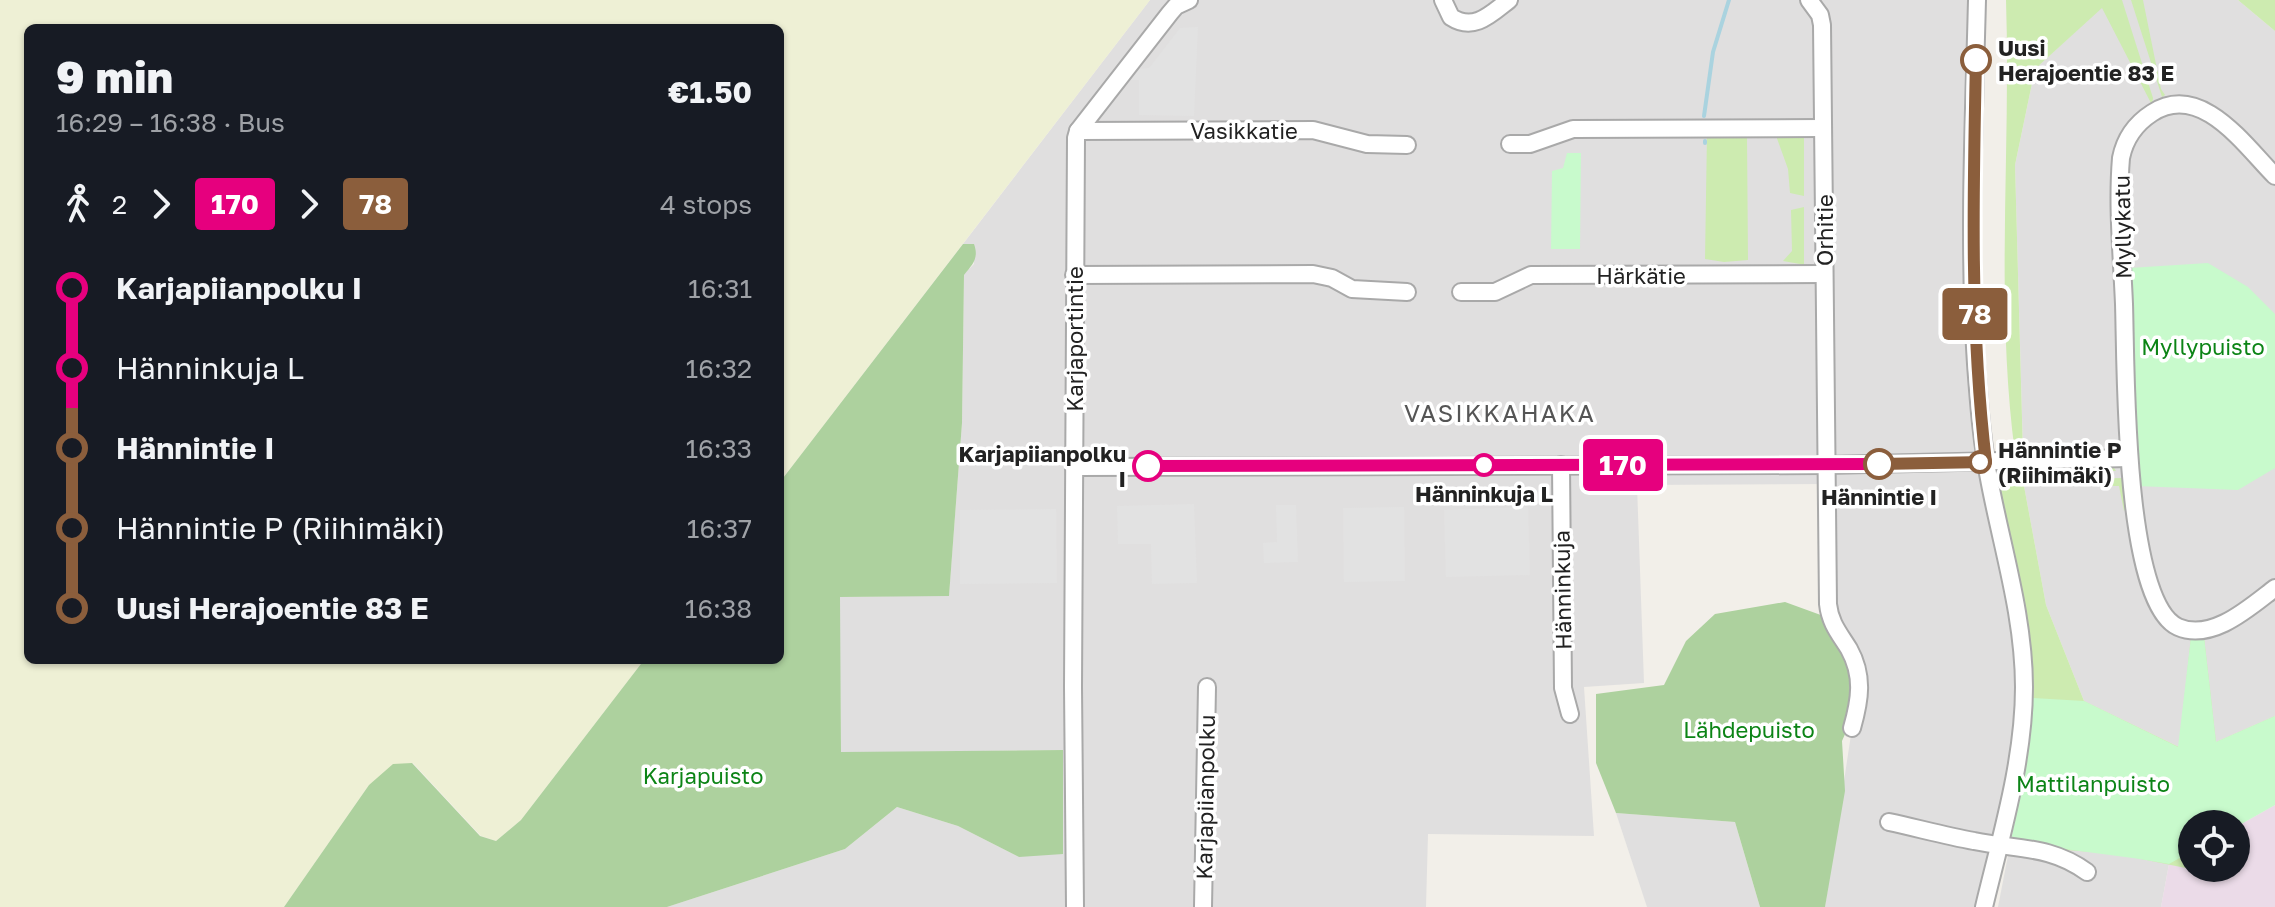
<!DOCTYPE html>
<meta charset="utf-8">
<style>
:root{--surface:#171b24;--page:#20242c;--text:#f1f3f6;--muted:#9ea1a6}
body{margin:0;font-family:"Golos Text",sans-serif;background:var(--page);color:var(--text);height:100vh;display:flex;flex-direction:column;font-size:30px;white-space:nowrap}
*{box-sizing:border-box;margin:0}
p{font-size:26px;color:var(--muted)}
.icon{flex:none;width:44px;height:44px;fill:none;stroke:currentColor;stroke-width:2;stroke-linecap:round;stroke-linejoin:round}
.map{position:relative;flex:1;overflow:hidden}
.sheet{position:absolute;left:24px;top:24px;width:760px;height:640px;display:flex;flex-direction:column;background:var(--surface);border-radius:12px;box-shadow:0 2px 6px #0004}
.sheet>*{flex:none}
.badge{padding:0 16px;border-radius:6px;font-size:28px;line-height:52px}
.buttons{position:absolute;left:2178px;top:810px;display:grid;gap:16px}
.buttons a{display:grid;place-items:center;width:72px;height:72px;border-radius:50%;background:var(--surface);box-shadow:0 2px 6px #0004;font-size:40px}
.map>.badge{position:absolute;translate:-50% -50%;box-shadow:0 0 0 4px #fff}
.legs{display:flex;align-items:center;gap:12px;height:88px;padding:0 32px;font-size:26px}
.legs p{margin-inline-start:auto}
.headline{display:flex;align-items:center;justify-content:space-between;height:136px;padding:0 32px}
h1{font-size:44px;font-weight:800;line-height:60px}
ul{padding:0 32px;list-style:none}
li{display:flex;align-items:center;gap:28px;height:80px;font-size:30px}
li i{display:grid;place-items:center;width:12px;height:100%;margin:0 10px;background:currentColor}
li i::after{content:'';width:20px;height:20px;margin:-10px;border:6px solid;border-radius:50%;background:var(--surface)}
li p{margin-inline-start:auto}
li:first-child i{background:linear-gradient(#0000 50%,currentColor 0)}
li:last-child i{background:linear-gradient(currentColor 50%,#0000 0)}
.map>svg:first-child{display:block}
.residential{fill:#e0dfdf}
.industrial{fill:#ebdbe8}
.farmland{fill:#eef0d5}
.grass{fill:#cdebb0}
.forest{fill:#add19e}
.park{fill:#c8facc}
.parking{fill:#e2e2e2}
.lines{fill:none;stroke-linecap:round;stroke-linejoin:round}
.stream{stroke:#aad3df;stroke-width:4}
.minor-casing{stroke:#a9a9a9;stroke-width:20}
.minor{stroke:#fff;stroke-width:16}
.line-1-casing{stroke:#fff;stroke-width:18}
.line-2-casing{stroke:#fff;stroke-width:18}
.line-1{stroke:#e6007e;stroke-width:12}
.line-2{stroke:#8b5e3c;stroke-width:12}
.stop-2-dot{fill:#fff;stroke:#8b5e3c;stroke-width:4}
.stop-1-dot{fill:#fff;stroke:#e6007e;stroke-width:4}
.labels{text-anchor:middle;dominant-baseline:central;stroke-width:7;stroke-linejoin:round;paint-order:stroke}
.stop-label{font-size:22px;font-weight:bold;fill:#222;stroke:#fff;text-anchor:start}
.street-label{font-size:22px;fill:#222;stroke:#fff}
.park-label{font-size:22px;fill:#0c8416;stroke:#fff}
.neighbourhood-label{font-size:24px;letter-spacing:2px;fill:#555;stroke:#fff}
</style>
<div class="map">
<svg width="2275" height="907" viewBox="0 0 2275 907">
<rect width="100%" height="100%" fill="#f2efe9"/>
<g class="residential">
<polygon points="1150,0 1977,0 1980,407 2024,689 1984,907 1825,907 1852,728 1829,618 1827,484 1637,485 1644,683 1584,687 1594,836 1428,834 1426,907 667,907 845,849 897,807 958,826 1019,857 1063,750 841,753 839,597 949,595 962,423 964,274 974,264 974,244 963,244"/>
<polygon points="2115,0 2238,0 2275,31 2275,716 2216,742 2179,747 2084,701 2046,605 2024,486 2015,165 2035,69 2102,7"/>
<polygon points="1616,813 1735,822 1760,907 1647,907"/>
<polygon points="2011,840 2117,854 2169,864 2161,907 1998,907"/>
</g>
<polygon class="industrial" points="2275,805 2275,907 2161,907 2169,864 2192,851 2192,868 2236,868 2236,827"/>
<polygon class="farmland" points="0,0 1150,0 780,482 780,28 28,28 28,660 644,660 521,820 496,841 481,836 413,763 369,785 284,907 0,907"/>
<g class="grass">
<path d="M2006,0H2122L2153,98L2152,105L2102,8L2035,69L2015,165L2023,454L2015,453C1995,303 2011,151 2006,0Z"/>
<polygon points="2131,0 2143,0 2161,89 2165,95 2162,97"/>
<polygon points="2238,0 2275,0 2275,31"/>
<polygon points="1707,133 1747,133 1748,260 1724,262 1705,259"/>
<polygon points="1775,133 1804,133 1804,196 1790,193 1788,169"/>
<polygon points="1804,207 1804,266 1802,267 1800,264 1783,261 1792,251 1791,210"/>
<polygon points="2112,465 2116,471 2018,472 2018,467"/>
<polygon points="2122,478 2127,506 2124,511 2119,486 2024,486 2046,605 2084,701 2179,747 2191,637 2204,637 2216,742 2275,716 2192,824 2192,868 2211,868 2215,874 2117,854 2054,849 2028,756 2033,698 2033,667 2026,612 1999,485 2008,481"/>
</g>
<g class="forest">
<path d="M963,244H974C979,258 973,264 964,275L962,423L949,596L840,597L841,752L1063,750V854L1019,857L958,826L897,807L845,849L667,907H284L369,785L393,764L412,763L480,836L496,841L521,820L644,660H780V482Z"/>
<polygon points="1785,602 1829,618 1848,648 1859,702 1842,741 1845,791 1825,907 1760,907 1735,822 1616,813 1596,763 1596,694 1664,685 1686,641 1715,614"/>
</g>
<g class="park">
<polygon points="1567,153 1581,153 1580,249 1551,249 1552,171 1563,168"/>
<polygon points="2208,263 2248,287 2275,314 2275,468 2238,490 2136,486 2129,268"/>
<path d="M2191,637H2204L2216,742L2275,716V805L2236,827V824H2192V851L2169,864C2116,854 2064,851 2011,840L2028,756L2033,698L2084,701L2178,747Z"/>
</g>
<g class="parking">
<polygon points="1198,27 1194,116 1139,115 1139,80 1128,80 1136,69 1149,68 1180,28"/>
<polygon points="1194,504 1197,583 1152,584 1151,544 1118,544 1117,506"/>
<polygon points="1276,505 1296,505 1298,562 1264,563 1263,543 1277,542"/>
<polygon points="1404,507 1405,581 1344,582 1343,508"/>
<polygon points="1528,507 1530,575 1446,577 1444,510"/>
<polygon points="1056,509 1057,583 960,584 960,510"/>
</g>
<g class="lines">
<g class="stream">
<polyline points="1704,116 1713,52 1729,0"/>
<polyline points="1705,141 1705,143"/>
</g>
<g class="minor-casing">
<g id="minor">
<path d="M1443,0L1451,17C1474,32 1491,14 1509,0"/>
<path d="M1809,0L1820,15L1822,25L1828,604C1830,623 1839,633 1849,649C1864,676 1860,700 1852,728"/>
<path d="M1977,0C1974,121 1968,243 1976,364C1979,404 1982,445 1990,484C2003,551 2024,618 2024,687C2024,761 2001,836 1984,907"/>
<polyline points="1078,131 1313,130 1367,144 1407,145"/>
<polyline points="1510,144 1530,144 1573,129 1823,128"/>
<path d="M2275,176C2245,146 2201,81 2152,113C2135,124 2125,138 2121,158C2117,206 2122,256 2124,304C2126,363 2123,602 2178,627C2212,642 2250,607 2275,588"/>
<polyline points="1074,275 1313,274 1332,278 1352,289 1407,292"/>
<polyline points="1461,292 1495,292 1531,275 1824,274"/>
<polyline points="1561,465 1563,688 1570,714"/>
<polyline points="1074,467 1826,465 2129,458"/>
<path d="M1889,822C1917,828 1946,836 1974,841C2017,850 2050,845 2087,872"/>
<polyline points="1075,907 1073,687 1076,138 1078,131 1170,13 1176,6 1189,0"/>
<polyline points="1203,907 1207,687"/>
</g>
</g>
<use href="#minor" class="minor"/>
</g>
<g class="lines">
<g class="line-1-casing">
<polyline id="line-1" points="1148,466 1879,464"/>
</g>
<g class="line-2-casing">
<path id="line-2" d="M1879,464L1986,462C1970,328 1973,194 1976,60"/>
</g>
<use href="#line-1" class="line-1"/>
<use href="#line-2" class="line-2"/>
</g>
<g class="stop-2-dot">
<circle cx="1976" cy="60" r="14"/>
<circle cx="1980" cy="462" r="10"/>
<circle cx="1879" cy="464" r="14"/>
</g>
<g class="stop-1-dot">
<circle cx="1484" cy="465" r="10"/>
<circle cx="1148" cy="466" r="14"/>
</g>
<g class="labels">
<g class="stop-label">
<text x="1998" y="47">Uusi<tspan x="1998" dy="25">Herajoentie 83 E</tspan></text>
<text x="1998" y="449">Hännintie P<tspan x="1998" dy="25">(Riihimäki)</tspan></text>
<text x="1126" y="453" text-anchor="end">Karjapiianpolku<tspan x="1126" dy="25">I</tspan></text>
<text x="1484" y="493" text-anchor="middle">Hänninkuja L</text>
<text x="1879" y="496" text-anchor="middle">Hännintie I</text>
</g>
<g class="street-label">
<text x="1244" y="130">Vasikkatie</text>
<text transform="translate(2122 227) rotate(-91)">Myllykatu</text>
<text transform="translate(1824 230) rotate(-90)">Orhitie</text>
<text x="1641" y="275">Härkätie</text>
<text transform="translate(1074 339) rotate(-90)">Karjaportintie</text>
<text transform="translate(1562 590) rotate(-91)">Hänninkuja</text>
<text transform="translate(1205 797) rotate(-89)">Karjapiianpolku</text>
</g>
<g class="park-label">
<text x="2203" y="346">Myllypuisto</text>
<text x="1749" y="729">Lähdepuisto</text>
<text x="703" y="775">Karjapuisto</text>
<text x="2093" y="783">Mattilanpuisto</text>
</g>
<g class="neighbourhood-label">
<text x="1500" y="412">VASIKKAHAKA</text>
</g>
</g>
</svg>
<div class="buttons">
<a><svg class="icon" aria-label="locate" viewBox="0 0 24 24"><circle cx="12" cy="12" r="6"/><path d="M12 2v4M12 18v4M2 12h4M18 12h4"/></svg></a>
</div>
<b class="badge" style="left:1623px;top:465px;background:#e6007e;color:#fff">170</b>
<b class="badge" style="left:1975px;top:314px;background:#8b5e3c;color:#fff">78</b>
<section class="sheet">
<div class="headline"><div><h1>9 min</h1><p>16:29 – 16:38 · Bus</p></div><b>€1.50</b></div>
<div class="legs"><svg class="icon" aria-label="walk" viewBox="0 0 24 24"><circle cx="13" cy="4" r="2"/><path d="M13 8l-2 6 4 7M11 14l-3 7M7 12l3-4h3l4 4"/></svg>2<svg class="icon" aria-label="forward" viewBox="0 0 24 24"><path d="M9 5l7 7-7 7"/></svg><b class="badge" style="background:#e6007e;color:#fff">170</b><svg class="icon" aria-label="forward" viewBox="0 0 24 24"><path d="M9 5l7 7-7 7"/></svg><b class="badge" style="background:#8b5e3c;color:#fff">78</b><p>4 stops</p></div>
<ul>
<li><i style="color:#e6007e"></i><b>Karjapiianpolku I</b><p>16:31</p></li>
<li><i style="color:#e6007e"></i><span>Hänninkuja L</span><p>16:32</p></li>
<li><i style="color:#8b5e3c"></i><b>Hännintie I</b><p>16:33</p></li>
<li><i style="color:#8b5e3c"></i><span>Hännintie P (Riihimäki)</span><p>16:37</p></li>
<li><i style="color:#8b5e3c"></i><b>Uusi Herajoentie 83 E</b><p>16:38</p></li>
</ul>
</section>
</div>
